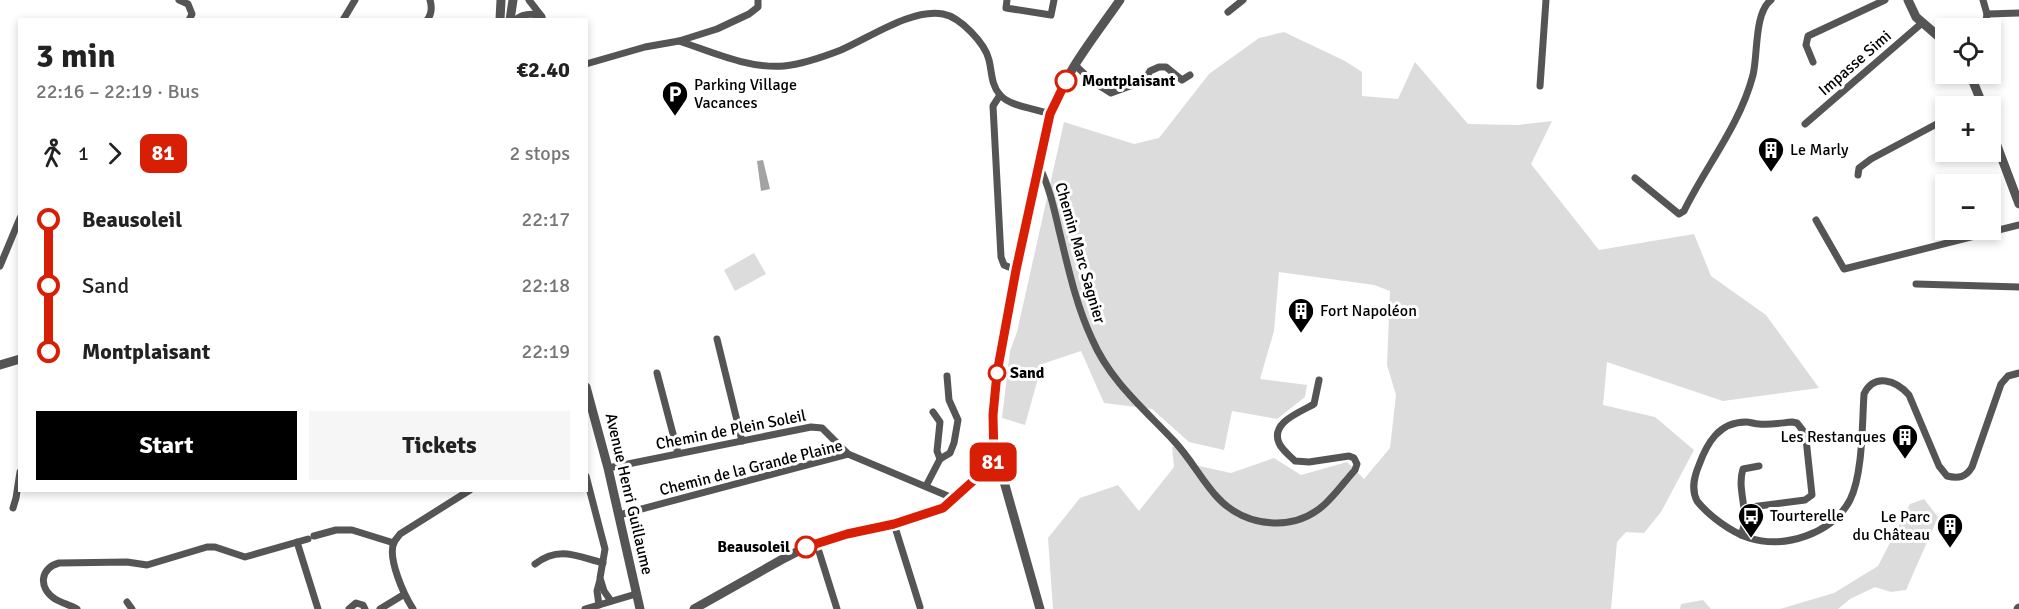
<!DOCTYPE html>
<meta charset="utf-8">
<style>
:root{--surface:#fff;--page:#f6f6f6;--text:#222;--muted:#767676;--accent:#000}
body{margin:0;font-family:Signika,sans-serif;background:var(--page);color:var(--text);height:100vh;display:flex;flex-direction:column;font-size:22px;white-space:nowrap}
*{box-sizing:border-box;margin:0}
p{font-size:20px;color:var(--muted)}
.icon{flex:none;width:33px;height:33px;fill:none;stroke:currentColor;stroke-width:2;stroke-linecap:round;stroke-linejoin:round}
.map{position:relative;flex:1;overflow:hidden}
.details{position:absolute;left:18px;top:18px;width:570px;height:474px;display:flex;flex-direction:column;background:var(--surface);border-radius:0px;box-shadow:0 3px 9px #0003}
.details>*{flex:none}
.badge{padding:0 12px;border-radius:9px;font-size:21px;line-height:39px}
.controls{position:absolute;left:1935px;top:18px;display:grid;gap:12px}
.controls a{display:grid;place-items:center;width:66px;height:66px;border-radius:0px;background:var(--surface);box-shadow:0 3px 9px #0003;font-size:30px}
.map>.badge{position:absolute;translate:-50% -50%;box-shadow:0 0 0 3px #fff}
.legs{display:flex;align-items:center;gap:9px;height:66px;padding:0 18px;font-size:20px}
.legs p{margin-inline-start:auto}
.summary{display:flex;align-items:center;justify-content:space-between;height:102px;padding:0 18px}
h1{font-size:33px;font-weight:800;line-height:45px}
.primary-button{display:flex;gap:12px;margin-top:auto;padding:12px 18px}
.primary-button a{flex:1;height:69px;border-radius:0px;background:var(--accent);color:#fff;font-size:24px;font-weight:800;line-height:69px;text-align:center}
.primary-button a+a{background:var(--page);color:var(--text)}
ul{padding:0 18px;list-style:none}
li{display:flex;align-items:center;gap:21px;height:66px;font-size:22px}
li i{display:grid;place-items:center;width:9px;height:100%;margin:0 8px;background:currentColor}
li i::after{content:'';width:15px;height:15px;margin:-8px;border:4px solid;border-radius:50%;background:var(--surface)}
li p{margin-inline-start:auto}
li:first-child i{background:linear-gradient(#0000 50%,currentColor 0)}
li:last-child i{background:linear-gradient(currentColor 50%,#0000 0)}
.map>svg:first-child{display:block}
.green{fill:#dcdcdc}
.water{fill:#a3a3a3}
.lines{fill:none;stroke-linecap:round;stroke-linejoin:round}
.minor{stroke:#555;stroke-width:7}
.tertiary{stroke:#555;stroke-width:9}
.line-1-casing{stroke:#fff;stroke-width:14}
.line-1{stroke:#d81e05;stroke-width:9}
.stop-1-dot{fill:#fff;stroke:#d81e05;stroke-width:3}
.labels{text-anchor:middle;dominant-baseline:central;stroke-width:6;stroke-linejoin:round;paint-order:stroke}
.street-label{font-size:16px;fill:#000;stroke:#fff}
.stop-label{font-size:16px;font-weight:bold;fill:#000;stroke:#fff;text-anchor:start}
.poi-label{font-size:16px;fill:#000;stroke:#fff;text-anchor:start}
</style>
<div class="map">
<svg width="2019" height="609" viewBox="0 0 2019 609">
<rect width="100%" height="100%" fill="#fff"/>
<g class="green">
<polygon points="1284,32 1345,61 1362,72 1362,96 1398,99 1415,62 1468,124 1517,125 1552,121 1531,164 1599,250 1694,234 1711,276 1766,315 1819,388 1723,401 1607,362 1603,405 1655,417 1694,450 1661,512 1644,533 1626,532 1617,542 1611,609 1053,609 1048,538 1080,498 1118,485 1139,511 1174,467 1172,447 1175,447 1190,464 1231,473 1274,458 1301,475 1347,462 1364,479 1390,448 1396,395 1387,365 1390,291 1374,285 1279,272 1274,331 1260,379 1307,385 1305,397 1277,419 1232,411 1224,450 1189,442 1152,409 1104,403 1081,351 1042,364 1025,425 1002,418 1010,351 1017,332 1064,122 1134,144 1159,138 1209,74 1259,38"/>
<polygon points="754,253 766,274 735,291 724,270"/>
<polygon points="1924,499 1938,517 1906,590 1891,592 1875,587 1850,599 1838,609 1780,609 1834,593 1878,566 1910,504"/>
<polygon points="1703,600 1711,609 1680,609 1681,604"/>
</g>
<polygon class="water" points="763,160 770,189 761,191 757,161"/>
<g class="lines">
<g class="minor">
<polyline points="179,0 188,4 192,14 189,20"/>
<polyline points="529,0 542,17"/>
<polyline points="1007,0 1006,8 1051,15 1054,0"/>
<polyline points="1983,0 1987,14 2019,13"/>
<polyline points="1228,12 1243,0"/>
<polyline points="343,20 355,0"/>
<path d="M427,20C432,14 432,7 430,0"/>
<path d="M515,20C524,13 532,13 541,16"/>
<polyline points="1985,28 1987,14"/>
<path d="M679,41C712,52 749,69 784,66C804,64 823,57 841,50C869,38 912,8 943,14C960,17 985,43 989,60C992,72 991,85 1000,95C1011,107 1035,108 1050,114"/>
<polyline points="1813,62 1806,45 1808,36 1885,0"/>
<polyline points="586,64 645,47 679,41 717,29 749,14 758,7 758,0"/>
<polyline points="1075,65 1092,81 1111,93 1144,81 1150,71 1159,67 1166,67 1182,80 1190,75"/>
<polyline points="1540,86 1546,0"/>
<polyline points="1000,95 993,106 1001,257 1004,265 1016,270"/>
<polyline points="1971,106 1981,102"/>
<polyline points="1805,124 1922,23"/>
<path d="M1039,166C1049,186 1054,208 1059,230C1068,267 1076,305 1092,339C1110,381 1144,409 1174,441C1191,459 1202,481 1218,498C1246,528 1295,532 1325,504C1336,494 1345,481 1355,470L1357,464L1354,458L1349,456L1309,462L1295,461C1290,456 1282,450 1279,443C1270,422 1301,412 1314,404L1319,380"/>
<polyline points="1858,175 1859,168 1871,159 1946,119"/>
<path d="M1635,178L1679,214L1684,211C1706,166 1740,125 1753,75C1758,55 1754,13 1771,0"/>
<polyline points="1816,220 1844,269 2019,225"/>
<polyline points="0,266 20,218"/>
<polyline points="1916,284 2019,287"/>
<polyline points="717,339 742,441"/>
<polyline points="657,373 678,453"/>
<polyline points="933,412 940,422 937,451 940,459"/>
<polyline points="608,468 811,427 822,428 848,454"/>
<polyline points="586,476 605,549 600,578 604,591 611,601"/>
<polyline points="926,486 940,459 950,453 954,443 958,420 949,400 947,376"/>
<polyline points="13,508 16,498 20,472"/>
<path d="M1746,511L1751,507L1805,500L1812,495L1806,439L1804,432L1797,423L1792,422C1781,423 1770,425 1759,424C1755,424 1750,422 1746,422C1719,422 1707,443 1699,465C1694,477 1691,489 1697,501C1709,516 1731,532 1749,538C1785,549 1832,534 1850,500C1863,474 1862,424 1864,394C1874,373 1896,380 1909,395L1939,466L1947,476C1959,479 1966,477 1972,467L2001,384L2008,376L2019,373"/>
<polyline points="619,515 848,454 955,499"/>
<polyline points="894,524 920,607"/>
<path d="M1741,535C1751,513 1736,491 1743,469L1759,466"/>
<polyline points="314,536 336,530 352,530 394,543"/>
<polyline points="297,542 318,609"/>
<polyline points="816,542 837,609"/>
<path d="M535,564C559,546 576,556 603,563"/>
<polyline points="127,602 132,609"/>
<polyline points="599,605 597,591 600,580"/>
<path d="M77,609C70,605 62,603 55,599C38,588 40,568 59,563L127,562L147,565L207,547H215L245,557L308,539"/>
<polyline points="349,609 356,603 363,605 365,609"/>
<polyline points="380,609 403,595"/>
<path d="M413,609C404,595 387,558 394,542C396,539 398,537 400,534L470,490"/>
<polyline points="585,609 636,594"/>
</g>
<g class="tertiary">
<polyline points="1908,0 1916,17 1946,43"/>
<polyline points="500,20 501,0"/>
<polyline points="510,20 513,0"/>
<polyline points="1970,74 1983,106"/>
<polyline points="1990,127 2019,204"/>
<polyline points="0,365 20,359"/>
<polyline points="586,387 608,468 640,609"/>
<path d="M994,459C992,370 1012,284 1032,198C1038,171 1042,139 1051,113C1066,71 1095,36 1120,0"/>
<polyline points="994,459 1001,471 1040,609"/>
<polyline points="694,609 781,560 816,542 894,524 943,508 988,469 994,459"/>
<polyline points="2018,609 2019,608"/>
</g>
</g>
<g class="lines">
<g class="line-1-casing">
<polyline id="line-1" points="806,547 847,534 894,524 943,508 992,464 994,459 993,415 997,373 1016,270 1050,114 1066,81"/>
</g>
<use href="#line-1" class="line-1"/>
</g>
<defs>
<g id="parking-pin" transform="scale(1.35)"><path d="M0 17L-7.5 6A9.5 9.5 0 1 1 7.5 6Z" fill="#000" stroke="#fff"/><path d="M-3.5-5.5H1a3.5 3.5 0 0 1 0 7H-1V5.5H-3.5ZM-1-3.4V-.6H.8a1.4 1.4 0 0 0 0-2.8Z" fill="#fff"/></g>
<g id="building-pin" transform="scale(1.35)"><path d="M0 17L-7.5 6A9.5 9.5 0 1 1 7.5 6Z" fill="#000" stroke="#fff"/><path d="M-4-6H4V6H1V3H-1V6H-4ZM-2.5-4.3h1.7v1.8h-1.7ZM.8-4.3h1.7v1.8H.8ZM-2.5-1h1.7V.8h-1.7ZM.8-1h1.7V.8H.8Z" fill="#fff"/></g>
<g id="bus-pin" transform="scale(1.35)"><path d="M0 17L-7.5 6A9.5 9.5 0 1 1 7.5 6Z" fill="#000" stroke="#fff"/><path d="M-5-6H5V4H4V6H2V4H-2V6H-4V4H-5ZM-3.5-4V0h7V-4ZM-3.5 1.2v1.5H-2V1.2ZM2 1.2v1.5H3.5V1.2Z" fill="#fff"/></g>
</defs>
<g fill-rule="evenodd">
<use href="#parking-pin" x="675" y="94"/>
<use href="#building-pin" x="1771" y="150"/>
<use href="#building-pin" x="1301" y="311"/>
<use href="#building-pin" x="1905" y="437"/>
<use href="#bus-pin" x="1751" y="516"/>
<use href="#building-pin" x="1950" y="526"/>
</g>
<g class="stop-1-dot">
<circle cx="1066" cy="81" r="10"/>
<circle cx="997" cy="373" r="8"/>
<circle cx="806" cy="547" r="10"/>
</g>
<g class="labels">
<g class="street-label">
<text transform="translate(1855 63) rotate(-41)">Impasse Simi</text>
<text transform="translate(1080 253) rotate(74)">Chemin Marc Sagnier</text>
<text transform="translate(731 430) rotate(-11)">Chemin de Plein Soleil</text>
<text transform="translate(751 468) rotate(-14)">Chemin de la Grande Plaine</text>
<text transform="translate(629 494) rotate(77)">Avenue Henri Guillaume</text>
</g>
<g class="stop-label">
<text x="1082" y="81">Montplaisant</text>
<text x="1010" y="373">Sand</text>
<text x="790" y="547" text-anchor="end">Beausoleil</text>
</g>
<g class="poi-label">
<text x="694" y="85">Parking Village<tspan x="694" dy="18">Vacances</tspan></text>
<text x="1790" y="150">Le Marly</text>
<text x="1320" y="311">Fort Napoléon</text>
<text x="1886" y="437" text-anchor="end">Les Restanques</text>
<text x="1770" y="516">Tourterelle</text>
<text x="1930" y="517" text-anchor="end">Le Parc<tspan x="1930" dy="18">du Château</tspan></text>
</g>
</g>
</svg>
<div class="controls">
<a><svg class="icon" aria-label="locate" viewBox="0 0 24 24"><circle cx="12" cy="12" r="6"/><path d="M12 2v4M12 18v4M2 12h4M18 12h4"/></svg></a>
<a>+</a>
<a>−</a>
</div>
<b class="badge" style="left:993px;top:462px;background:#d81e05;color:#fff">81</b>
<section class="details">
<div class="summary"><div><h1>3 min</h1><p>22:16 – 22:19 · Bus</p></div><b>€2.40</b></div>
<div class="legs"><svg class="icon" aria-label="walk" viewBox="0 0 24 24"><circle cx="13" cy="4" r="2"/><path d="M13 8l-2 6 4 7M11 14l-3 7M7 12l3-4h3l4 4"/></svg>1<svg class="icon" aria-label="forward" viewBox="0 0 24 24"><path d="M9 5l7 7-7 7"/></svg><b class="badge" style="background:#d81e05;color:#fff">81</b><p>2 stops</p></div>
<ul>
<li><i style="color:#d81e05"></i><b>Beausoleil</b><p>22:17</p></li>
<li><i style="color:#d81e05"></i><span>Sand</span><p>22:18</p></li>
<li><i style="color:#d81e05"></i><b>Montplaisant</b><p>22:19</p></li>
</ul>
<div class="primary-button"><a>Start</a><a>Tickets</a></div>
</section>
</div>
